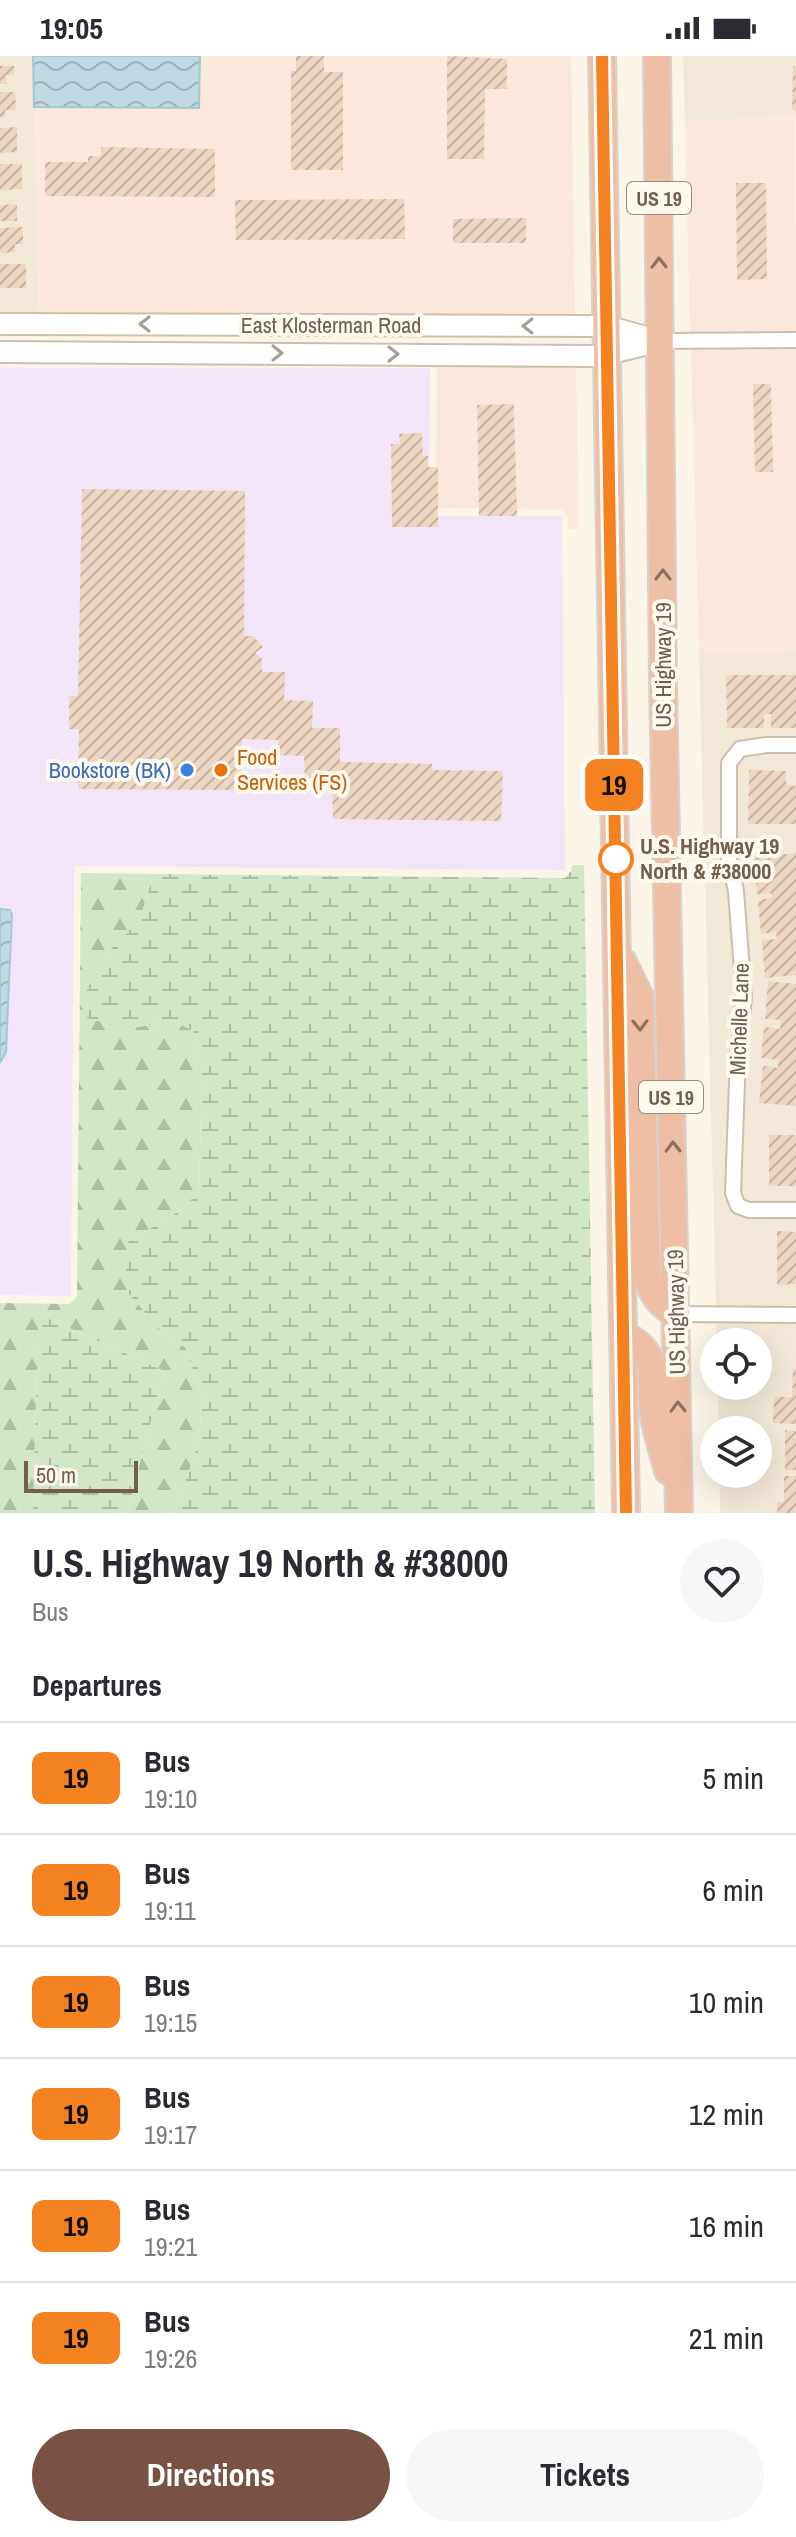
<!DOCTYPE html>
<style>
:root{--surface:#fff;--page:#f7f7f7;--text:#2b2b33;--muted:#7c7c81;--line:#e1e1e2;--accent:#795244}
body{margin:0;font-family:"Archivo Narrow",sans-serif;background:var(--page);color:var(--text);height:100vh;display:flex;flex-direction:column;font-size:30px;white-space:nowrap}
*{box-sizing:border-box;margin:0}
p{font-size:26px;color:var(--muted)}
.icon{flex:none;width:44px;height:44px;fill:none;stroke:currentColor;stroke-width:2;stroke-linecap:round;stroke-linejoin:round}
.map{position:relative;height:1457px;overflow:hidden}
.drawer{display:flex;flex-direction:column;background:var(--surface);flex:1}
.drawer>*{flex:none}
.badge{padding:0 16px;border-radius:12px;font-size:28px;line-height:52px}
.tools{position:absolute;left:700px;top:1272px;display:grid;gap:16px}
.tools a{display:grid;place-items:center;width:72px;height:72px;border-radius:50%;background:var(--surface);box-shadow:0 8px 32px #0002;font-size:40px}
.scale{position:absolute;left:24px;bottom:20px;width:114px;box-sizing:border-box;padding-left:8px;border:4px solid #735e4e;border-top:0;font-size:22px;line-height:28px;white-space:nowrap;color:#735e4e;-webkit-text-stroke:6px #fdf9ee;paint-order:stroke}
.map>.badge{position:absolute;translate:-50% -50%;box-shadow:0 0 0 4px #fff}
h2{padding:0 32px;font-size:30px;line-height:72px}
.round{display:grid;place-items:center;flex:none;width:84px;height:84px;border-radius:42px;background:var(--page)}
.head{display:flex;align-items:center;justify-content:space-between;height:136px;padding:0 32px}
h1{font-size:38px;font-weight:800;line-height:60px}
.cta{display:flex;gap:16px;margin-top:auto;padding:16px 32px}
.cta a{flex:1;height:92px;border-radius:48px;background:var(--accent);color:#fff;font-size:32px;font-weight:800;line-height:92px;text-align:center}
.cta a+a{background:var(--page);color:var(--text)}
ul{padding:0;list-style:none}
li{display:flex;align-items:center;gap:24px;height:112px;padding:0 32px;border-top:2px solid var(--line)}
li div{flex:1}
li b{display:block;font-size:30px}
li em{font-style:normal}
li .badge{min-width:88px;font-weight:700;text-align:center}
.status{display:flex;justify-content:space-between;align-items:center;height:56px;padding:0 40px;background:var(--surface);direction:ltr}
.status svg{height:22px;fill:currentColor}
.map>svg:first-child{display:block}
.residential{fill:#f2e8d7}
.commercial{fill:#fae8dd}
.education{fill:#f2e5f7}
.forest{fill:url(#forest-firs)}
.wetland{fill:url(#wetland-marsh)}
.water{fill:url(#water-waves);stroke:#a5c8d4;stroke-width:2}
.building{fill:url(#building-hatch)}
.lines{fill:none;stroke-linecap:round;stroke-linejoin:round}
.street-casing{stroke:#ccbeaf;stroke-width:18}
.secondary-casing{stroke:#cebfad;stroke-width:24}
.highway-casing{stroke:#d8d2cd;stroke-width:30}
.street{stroke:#fff;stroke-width:14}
.secondary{stroke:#fff;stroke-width:20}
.highway{stroke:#efbfa5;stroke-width:26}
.oneway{stroke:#8c715f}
.oneway2{stroke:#ab9e95}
.line-casing{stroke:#fff;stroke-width:18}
.line{stroke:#f58220;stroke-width:12}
.shop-dot{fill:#3f7fe0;stroke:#fdf9ee;stroke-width:3}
.food-dot{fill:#e8710a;stroke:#fdf9ee;stroke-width:3}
.stop-dot{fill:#fff;stroke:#f58220;stroke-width:4}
.labels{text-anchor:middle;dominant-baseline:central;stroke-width:8;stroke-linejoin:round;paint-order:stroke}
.shield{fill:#fdf9ee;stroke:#9c8c7e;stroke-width:2}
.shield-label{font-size:20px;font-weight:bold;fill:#735e4e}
.street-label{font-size:22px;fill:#735e4e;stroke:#fdf9ee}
.food-label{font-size:22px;fill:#c56008;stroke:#fdf9ee;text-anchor:start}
.shop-label{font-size:22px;fill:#366cbe;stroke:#fdf9ee;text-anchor:end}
.stop-label{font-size:22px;font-weight:bold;fill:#735e4e;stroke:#fdf9ee;text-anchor:start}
</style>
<div class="status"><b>19:05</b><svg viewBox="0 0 49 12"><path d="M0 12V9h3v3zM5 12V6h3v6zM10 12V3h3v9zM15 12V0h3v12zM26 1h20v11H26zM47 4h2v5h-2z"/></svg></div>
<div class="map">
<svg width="796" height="1457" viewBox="0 0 796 1457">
<defs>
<pattern id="forest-firs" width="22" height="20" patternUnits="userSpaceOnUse" patternTransform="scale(2)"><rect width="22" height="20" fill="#d1e7c7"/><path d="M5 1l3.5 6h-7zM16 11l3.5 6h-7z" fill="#aebea4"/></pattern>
<pattern id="wetland-marsh" width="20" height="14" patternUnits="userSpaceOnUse" patternTransform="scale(2)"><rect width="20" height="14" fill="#d1e7c7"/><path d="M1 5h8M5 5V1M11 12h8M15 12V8" fill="none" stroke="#aebea4"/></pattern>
<pattern id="water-waves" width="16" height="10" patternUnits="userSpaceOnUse" patternTransform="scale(2)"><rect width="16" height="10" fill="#bedae3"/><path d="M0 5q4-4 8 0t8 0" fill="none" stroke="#9fb4ba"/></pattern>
<pattern id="building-hatch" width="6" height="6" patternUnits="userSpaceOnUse" patternTransform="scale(2)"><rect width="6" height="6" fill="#eed7c2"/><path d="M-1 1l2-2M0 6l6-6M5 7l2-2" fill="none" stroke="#c5b2a0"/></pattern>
</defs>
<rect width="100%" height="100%" fill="#fbf5e8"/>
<g class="residential">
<polygon points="0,0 33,0 39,259 0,259"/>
<polygon points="683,0 796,0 796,62 795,59 685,66"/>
<polygon points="796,596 796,1250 716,1250 699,597"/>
<polygon points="716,1268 796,1268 796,1457 720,1457 720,1418 758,1418 758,1374 719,1374 718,1330 758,1330 758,1286 716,1286"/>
</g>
<g class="commercial">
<polygon points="200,0 571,0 575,262 39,259 34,51 199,52"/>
<polygon points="795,59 796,275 690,276 685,66"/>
<polygon points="796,293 796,596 699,597 691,294"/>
<polygon points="433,308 576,308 579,473 568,473 568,460 562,453 436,452 437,313"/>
</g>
<polygon class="education" points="0,312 430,312 429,460 562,460 565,814 74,810 71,1240 0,1239"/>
<polygon class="forest" points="81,817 154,818 139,866 105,899 125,973 174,965 193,975 202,1016 199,1134 184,1152 128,1186 160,1274 186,1292 202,1343 199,1384 175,1457 127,1457 164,1315 45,1261 38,1273 33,1457 0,1457 0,1247 70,1248 77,1240"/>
<g class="wetland">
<polygon points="572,809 584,809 595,1457 175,1457 199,1384 202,1343 186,1292 160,1274 129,1238 125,1205 128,1186 184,1152 199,1134 202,1016 193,975 174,965 125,973 87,962 86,936 105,899 139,865 154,818 565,822 572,814"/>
<polygon points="45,1261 164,1315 127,1457 33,1457 38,1272"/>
</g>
<g class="water">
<polygon points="33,0 200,0 199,52 34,51"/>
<polygon points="0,853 10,854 12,859 6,996 0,1007"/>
</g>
<g class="building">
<polygon points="296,0 324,0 324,16 343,16 343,114 291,114 291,15 296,15"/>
<polygon points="447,0 507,3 507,33 485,33 484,103 447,103"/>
<polygon points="0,10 14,10 14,19 6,19 7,28 0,28"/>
<polygon points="793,10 796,11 796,54 792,53"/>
<polygon points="0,36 15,36 16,54 5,54 5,61 0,61"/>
<polygon points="17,71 17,96 0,97 0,72"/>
<polygon points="101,91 215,93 215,141 45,140 45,106 88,106 88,100 101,100"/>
<polygon points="0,108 22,108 22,133 0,134"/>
<polygon points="736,127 766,127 767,223 737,224"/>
<polygon points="404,143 405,183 236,184 235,144"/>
<polygon points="17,148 17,165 0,165 0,149"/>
<polygon points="526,162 526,187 453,187 453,163"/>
<polygon points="23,171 23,188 15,188 15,196 0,197 0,172"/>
<rect x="0" y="208" width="26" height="24"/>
<polygon points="753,328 771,328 773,416 755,416"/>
<polygon points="514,348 517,460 479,460 477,349"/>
<polygon points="422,377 423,400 428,400 428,411 438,411 438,471 392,471 391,388 400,388 399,378"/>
<polygon points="82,433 245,435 244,580 253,580 263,591 255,597 262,603 262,616 285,616 284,644 313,645 312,672 340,672 340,706 432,708 432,714 503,715 501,765 333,763 332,728 305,728 304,700 278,699 278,684 242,683 241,734 78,733 79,673 69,673 69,640 78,640"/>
<polygon points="726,619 796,619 796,672 771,672 771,658 764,658 764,672 727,672"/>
<polygon points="749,714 786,715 786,729 796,730 796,768 748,768"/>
<polygon points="796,797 796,919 765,922 762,884 777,883 776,876 761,878 758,845 772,841 771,837 757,838 754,801"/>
<polygon points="768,925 796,928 796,1050 759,1047 763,1010 778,1012 778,1008 779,1004 761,1002 764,971 780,973 781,964 765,963"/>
<rect x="769" y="1079" width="27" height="51"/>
<polygon points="777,1175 796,1176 796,1228 777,1229"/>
<polygon points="793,1313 796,1313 796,1368 773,1367 774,1341 792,1341"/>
<polygon points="785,1374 796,1375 796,1414 785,1414"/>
<polygon points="784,1420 796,1420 796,1457 777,1457 777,1446 784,1446"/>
</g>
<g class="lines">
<g class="street-casing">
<g id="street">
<polyline points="660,285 796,284"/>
<polyline points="796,689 766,689 740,693 729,707 729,803 736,835 744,941 738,998 733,1137 738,1150 749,1154 796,1154"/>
<polyline points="676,1258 796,1259"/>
</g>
</g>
<g class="secondary-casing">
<g id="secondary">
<polyline points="0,268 606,270 660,285"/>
<polyline points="0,296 599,300 660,285"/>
</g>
</g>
<g class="highway-casing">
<g id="highway">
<polyline points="602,0 626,1457"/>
<polyline points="657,0 663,625 679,1457"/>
<path d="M623,906L640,941L647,1220C652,1238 659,1249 676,1258"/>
<path d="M623,1279C661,1295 649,1319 653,1353C655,1373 663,1395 668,1415"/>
</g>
</g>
<use href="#street" class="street"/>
<use href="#secondary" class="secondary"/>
<use href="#highway" class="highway"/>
</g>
<defs><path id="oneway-chevron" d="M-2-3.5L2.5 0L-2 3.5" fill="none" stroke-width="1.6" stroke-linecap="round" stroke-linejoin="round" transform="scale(2)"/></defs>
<g class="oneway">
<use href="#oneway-chevron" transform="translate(659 207) rotate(-91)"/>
<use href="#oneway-chevron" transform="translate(663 519) rotate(-90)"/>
<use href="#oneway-chevron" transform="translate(640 969) rotate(89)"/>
<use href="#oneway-chevron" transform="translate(673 1091) rotate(-91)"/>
<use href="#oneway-chevron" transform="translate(678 1351) rotate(-91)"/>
</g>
<g class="oneway2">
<use href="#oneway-chevron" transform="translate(145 268) rotate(-180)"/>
<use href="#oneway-chevron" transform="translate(528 270) rotate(-180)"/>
<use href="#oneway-chevron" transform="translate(277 297)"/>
<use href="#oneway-chevron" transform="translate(393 298)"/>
</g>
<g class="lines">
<g class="line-casing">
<polyline id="line" points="602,0 626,1457"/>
</g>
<use href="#line" class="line"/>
</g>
<circle class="shop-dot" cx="187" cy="714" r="8"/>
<circle class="food-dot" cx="221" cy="714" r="8"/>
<circle class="stop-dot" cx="616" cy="803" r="16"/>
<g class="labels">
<g class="shield">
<rect x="627" y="126" width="64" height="32" rx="6"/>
<rect x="639" y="1025" width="64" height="32" rx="6"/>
</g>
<g class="shield-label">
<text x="659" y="142">US 19</text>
<text x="671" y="1041">US 19</text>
</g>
<g class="street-label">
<text x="331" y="269">East Klosterman Road</text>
<text transform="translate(663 609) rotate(-90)">US Highway 19</text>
<text transform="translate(739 963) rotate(-88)">Michelle Lane</text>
<text transform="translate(676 1256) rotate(-91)">US Highway 19</text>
</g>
<g class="food-label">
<text x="237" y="701">Food<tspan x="237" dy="25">Services (FS)</tspan></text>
</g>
<g class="shop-label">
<text x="171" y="714">Bookstore (BK)</text>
</g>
<g class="stop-label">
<text x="640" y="790">U.S. Highway 19<tspan x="640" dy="25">North &amp; #38000</tspan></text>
</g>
</g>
</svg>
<div class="tools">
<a><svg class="icon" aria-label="locate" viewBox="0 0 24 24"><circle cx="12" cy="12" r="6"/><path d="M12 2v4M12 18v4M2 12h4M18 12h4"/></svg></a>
<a><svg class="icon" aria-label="layers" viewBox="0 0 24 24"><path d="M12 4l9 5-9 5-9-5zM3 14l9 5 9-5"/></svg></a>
</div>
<div class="scale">50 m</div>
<b class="badge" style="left:614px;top:729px;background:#f58220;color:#111">19</b>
</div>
<section class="drawer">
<div class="head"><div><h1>U.S. Highway 19 North &amp; #38000</h1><p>Bus</p></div><a class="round"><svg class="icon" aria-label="heart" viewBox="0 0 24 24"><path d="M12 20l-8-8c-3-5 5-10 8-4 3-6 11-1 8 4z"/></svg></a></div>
<h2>Departures</h2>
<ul>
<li><span class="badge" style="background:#f58220;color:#111">19</span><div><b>Bus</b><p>19:10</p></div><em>5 min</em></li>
<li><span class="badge" style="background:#f58220;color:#111">19</span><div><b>Bus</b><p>19:11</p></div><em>6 min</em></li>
<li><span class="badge" style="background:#f58220;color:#111">19</span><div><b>Bus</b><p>19:15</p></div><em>10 min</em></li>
<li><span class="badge" style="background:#f58220;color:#111">19</span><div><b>Bus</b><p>19:17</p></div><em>12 min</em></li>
<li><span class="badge" style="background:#f58220;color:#111">19</span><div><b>Bus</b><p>19:21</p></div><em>16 min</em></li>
<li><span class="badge" style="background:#f58220;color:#111">19</span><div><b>Bus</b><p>19:26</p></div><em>21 min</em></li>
</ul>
<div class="cta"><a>Directions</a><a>Tickets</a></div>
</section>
